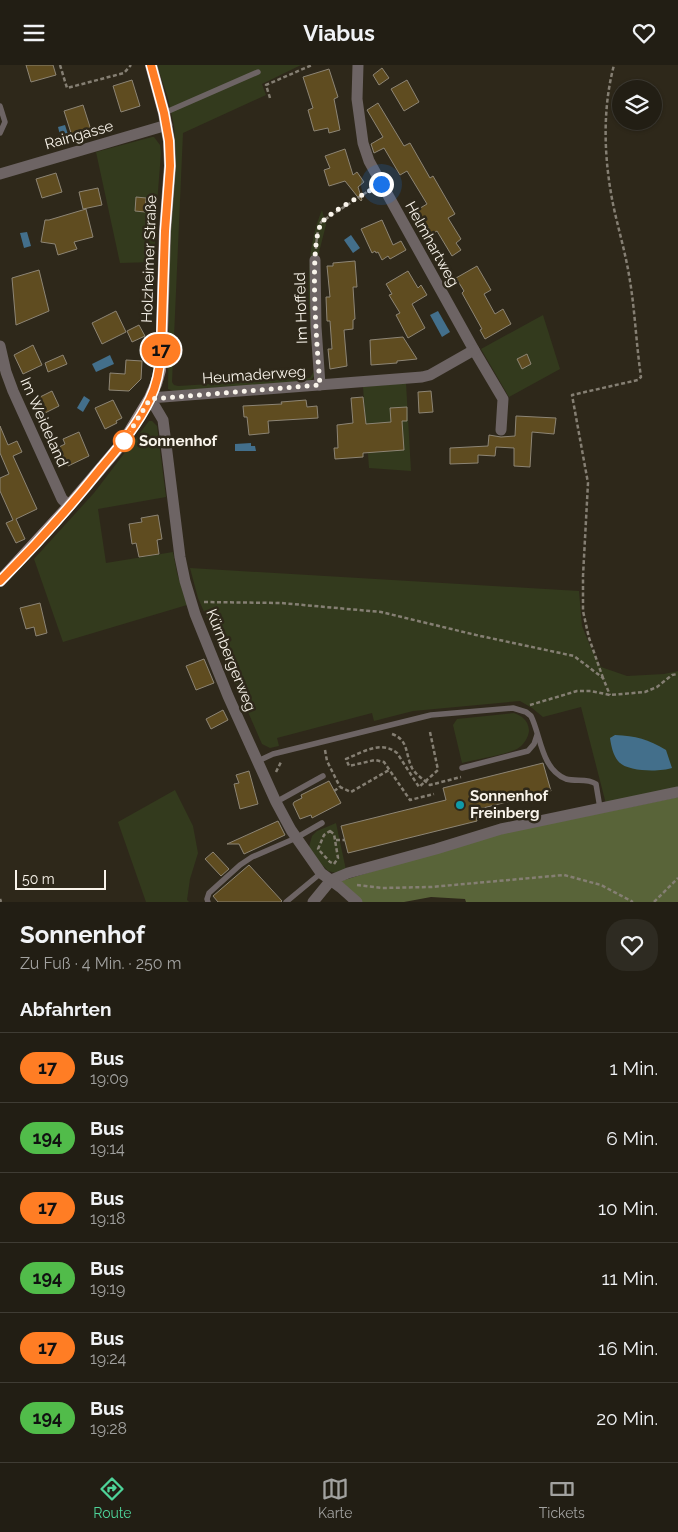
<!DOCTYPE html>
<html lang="de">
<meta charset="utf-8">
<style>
:root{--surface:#221e14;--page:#2e2b22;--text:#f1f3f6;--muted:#a2a2a0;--line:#3f3c34;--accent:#4ed399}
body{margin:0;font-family:Raleway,sans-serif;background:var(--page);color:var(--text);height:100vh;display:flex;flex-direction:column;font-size:19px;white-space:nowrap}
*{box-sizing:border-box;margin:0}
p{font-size:16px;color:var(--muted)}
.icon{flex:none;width:28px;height:28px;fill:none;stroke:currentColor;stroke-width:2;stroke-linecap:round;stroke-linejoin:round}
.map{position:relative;height:837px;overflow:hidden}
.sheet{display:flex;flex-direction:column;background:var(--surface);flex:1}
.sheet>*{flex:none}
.badge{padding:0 10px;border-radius:16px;font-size:18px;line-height:32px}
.tools{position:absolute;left:612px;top:15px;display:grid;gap:10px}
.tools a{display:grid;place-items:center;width:50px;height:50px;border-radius:50%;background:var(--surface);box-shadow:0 1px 4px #0004,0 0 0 1px var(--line);font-size:25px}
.scale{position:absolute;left:15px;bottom:12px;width:91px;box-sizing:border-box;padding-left:5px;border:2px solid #f9f4eb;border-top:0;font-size:14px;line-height:18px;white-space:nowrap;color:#f9f4eb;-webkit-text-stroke:4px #2e281a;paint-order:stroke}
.you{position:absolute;width:25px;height:25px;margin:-12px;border:4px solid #fff;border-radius:50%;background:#1a73e8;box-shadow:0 0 0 8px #1a73e833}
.map>.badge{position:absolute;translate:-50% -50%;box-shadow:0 0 0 2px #fff}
h2{padding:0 20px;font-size:19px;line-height:45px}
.round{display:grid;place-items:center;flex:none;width:52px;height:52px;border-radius:20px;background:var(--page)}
.summary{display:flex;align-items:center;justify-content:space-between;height:85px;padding:0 20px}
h1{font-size:24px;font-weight:700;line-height:38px}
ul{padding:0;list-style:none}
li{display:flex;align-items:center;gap:15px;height:70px;padding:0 20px;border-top:1px solid var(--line)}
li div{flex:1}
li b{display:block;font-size:19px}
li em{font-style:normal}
li .badge{min-width:55px;font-weight:700;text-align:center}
header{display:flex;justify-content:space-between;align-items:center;height:65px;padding:0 20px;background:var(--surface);font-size:22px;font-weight:700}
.tab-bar{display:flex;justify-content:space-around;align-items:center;height:70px;border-top:1px solid var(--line);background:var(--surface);font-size:14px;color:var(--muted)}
.tab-bar a{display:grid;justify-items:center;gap:2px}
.tab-bar .selected{color:var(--accent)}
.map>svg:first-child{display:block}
.green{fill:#333a1d}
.forest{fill:#596439}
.water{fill:#436f8b}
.building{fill:#5f4c20;stroke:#8d8575}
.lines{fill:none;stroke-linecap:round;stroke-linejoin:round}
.path{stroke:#857f73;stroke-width:2.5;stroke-dasharray:4 2.5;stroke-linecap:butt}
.lane{stroke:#6d6464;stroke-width:5.5}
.street{stroke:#6d6464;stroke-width:11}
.secondary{stroke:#948586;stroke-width:12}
.line-casing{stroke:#fff;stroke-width:11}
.line{stroke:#ff7d24;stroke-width:8}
.walk{stroke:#f9f4eb;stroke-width:5;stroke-dasharray:0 9}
.stop-dot{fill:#fff;stroke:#ff7d24;stroke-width:2.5}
.culture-dot{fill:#0f9aa8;stroke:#2e281a;stroke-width:2}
.labels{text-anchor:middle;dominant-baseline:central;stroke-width:5;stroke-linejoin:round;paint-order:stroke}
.street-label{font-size:15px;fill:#f9f4eb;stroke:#2e281a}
.stop-label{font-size:15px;font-weight:bold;fill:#f9f4eb;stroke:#2e281a;text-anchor:start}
.poi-label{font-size:15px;font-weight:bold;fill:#f9f4eb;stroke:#2e281a;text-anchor:start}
</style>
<header><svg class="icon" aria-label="menu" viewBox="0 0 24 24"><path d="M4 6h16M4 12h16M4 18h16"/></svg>Viabus<svg class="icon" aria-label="heart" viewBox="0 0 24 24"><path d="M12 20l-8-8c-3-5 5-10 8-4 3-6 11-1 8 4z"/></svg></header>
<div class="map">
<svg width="678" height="837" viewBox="0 0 678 837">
<rect width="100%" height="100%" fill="#2e281a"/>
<g class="green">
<path d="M157,0H301L262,19L266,30L183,68L172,317L174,320L178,321L310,313L314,306C310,252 301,195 322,145L326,160L318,191L315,310L310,316L174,326L168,324L170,173L176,91L174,61L168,33Z"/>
<polygon points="152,72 154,72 160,80 161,88 155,164 155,197 120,198 96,87"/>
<polygon points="543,250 560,304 509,332 481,284"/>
<polygon points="406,318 411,406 369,403 363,322"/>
<polygon points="149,356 152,356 157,361 166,432 98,444 106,498 173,487 177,508 187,540 63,577 34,494 94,428"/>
<polygon points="190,503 579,526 582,561 591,583 601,602 627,611 664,609 678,606 678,722 606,739 581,642 543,652 532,643 520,636 413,646 374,656 372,648 277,673 279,681 270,683 262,679 198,533"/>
<path d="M514,648C522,651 528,655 529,665C529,672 523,681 517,684C504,690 477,694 462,698L453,660L457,654Z"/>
<polygon points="175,725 193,761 198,788 190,814 187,835 189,837 146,837 118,757"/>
<polygon points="336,758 346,805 336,808 328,806 311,788 309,782 312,771 317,766"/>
</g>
<polygon class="forest" points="678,732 678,837 466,837 465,834 431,832 404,837 361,837 341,816 485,772"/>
<g class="water">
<polygon points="65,60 70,76 62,78 58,62"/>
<polygon points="27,167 31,181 24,183 20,168"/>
<polygon points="351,170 360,183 353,188 344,175"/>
<polygon points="438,246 450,267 442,272 430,250"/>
<polygon points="110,290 114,299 96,307 92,299"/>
<polygon points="84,331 90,335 83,347 77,343"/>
<polygon points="251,378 251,381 255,381 256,386 235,386 235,379"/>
<path d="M615,670C636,671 648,674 666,685L672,703C660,707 626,707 618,696C613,690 611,680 610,673Z"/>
</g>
<g class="building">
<polygon points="26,0 53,0 56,10 31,17"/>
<polygon points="382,3 389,13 379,20 373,10"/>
<polygon points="329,4 338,32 334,34 340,65 329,68 328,63 314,66 308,45 313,43 303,12"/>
<polygon points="132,15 140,41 121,47 113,21"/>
<polygon points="407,15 419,37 404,46 391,24"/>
<polygon points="378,38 404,81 410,78 430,113 433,111 455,149 448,153 461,174 456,178 461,185 452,191 437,166 432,169 417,145 427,139 407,106 400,110 384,83 374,88 371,79 383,72 367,45"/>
<polygon points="83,40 91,65 72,71 64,46"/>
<polygon points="345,84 353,110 357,107 364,117 358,122 362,135 361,136 345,116 329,121 324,105 330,103 325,91"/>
<polygon points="56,108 62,127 42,133 36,114"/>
<polygon points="98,123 102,140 83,144 79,127"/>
<polygon points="136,132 146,133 145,147 135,146"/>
<polygon points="86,144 93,172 74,177 77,184 58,190 55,179 41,177 45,155 49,155"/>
<polygon points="382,155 393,180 401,176 406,185 390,194 388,191 382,195 378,187 376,188 375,186 372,188 361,164"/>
<polygon points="355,196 357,222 353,222 355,254 353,255 353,264 344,265 347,301 330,304 328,284 332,284 330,256 327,256 326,232 330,232 327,201 333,201 333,198"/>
<polygon points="477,201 491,225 484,229 495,249 503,244 511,259 485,274 480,265 482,264 462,228 464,226 456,213"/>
<polygon points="39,205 49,246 16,260 12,213"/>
<polygon points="408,206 418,223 421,220 427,230 412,239 425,263 408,273 396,250 400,248 389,230 392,229 386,219"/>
<polygon points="116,246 126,267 102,279 92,258"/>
<polygon points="139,260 145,271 132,277 127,266"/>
<polygon points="403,272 417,294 397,296 397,298 371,300 370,275"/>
<polygon points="33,280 42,300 23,309 14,290"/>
<polygon points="527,289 531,299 522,304 517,294"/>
<polygon points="63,290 67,299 48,307 45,298"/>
<polygon points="126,295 142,296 141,314 129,326 109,325 110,308 125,309"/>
<polygon points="52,326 59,341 41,350 34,335"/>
<polygon points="431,326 433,347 419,348 418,327"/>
<polygon points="363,332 366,359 391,357 390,343 407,342 407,356 402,356 404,385 363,388 363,392 335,394 334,383 338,383 337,360 353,358 351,333"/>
<polygon points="113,335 122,353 116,356 117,358 105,364 95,343"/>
<polygon points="306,335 307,342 317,341 318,353 268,356 269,368 249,370 247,352 244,352 243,341 282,339 281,337"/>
<polygon points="516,351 556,353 554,369 532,367 530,402 514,401 514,383 496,382 495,391 478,390 478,398 450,399 450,383 488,381 489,370 501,372 515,371"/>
<polygon points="0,361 8,380 17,376 22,387 13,391 37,444 16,454 25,474 16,478 6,458 13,455 0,426 0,413 9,409 0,388"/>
<polygon points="79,367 89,391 68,401 59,382 65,379 63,374"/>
<polygon points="158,450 162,474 157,475 159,489 139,492 136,478 132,479 129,459 142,457 141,453"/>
<polygon points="40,538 47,568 36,571 34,562 26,564 20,543"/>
<polygon points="204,594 214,618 196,625 186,601"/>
<polygon points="223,645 228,655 211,664 206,654"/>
<polygon points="543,698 551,726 475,745 477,756 348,788 341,761 446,735 443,723"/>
<polygon points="249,706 258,739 240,744 234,719 239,718 236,710"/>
<polygon points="329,716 341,738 312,753 311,750 300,754 293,739 294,737 302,733 301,730"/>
<polygon points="278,756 285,770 244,789 239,779 227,779"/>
<polygon points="213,787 229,804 221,811 205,794"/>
<polygon points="249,800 282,836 281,837 218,837 213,831"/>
</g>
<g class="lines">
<g class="path">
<polyline points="60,0 67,23 124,8 131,0"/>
<polyline points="270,33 266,20 312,0"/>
<polyline points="316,184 317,170 321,157 373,123"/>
<polyline points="204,537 281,538 381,547 476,570 574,591 603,613 610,630"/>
<path d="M603,613L589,573L583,546V511L588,418L572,330L638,315L641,312C636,278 635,244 629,210C625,186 618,163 613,139C604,94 602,45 614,0"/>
<polyline points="530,640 577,626 591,626 610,630 645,627 657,622 672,610 678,609"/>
<path d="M430,667L438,705L419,722L397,688C381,675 363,687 346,694L349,701L375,695L384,697L410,735L434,729"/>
<path d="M392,669C409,675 405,689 412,703C416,710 423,714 430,720L461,712"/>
<polyline points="325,685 327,696 340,722"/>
<polyline points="276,707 281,697"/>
<polyline points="334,726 340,722 351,727 389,705"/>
<polygon points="330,766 334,769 338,793 334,799 330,797 318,784 324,770"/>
<polyline points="336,775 345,775"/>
<polyline points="357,820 382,823 431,822 564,810 601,820 633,837"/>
<polyline points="0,834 1,837"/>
<polyline points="654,837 678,813"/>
</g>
<g class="lane">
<polyline points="0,41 5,57 0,68"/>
<polyline points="164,48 258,7"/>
<path d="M258,696L273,689L431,650L513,643L526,647L531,651C541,671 541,704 566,714C576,717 587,713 596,719L600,743"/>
<polyline points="462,703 528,686 534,679 537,670"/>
<polyline points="276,737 323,711"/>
<polyline points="208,837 207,834 209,828 240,800 252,792 296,773 322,758"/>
<polyline points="286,837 321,808"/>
</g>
<g class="street">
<polyline points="358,0 357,34 363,78 369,96 474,285 503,334 501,365"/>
<polyline points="0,109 167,60"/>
<polyline points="315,195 316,262 320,320"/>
<polyline points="0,281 6,307 13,326 62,434 69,441"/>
<polyline points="313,837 331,815 348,808 436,784 501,764 678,727"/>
<polyline points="357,837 340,822 321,808 291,765 276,737 228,631 195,549 185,516 180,492 163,355 150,333 422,312 430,310 474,285"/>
</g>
<polyline class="secondary" points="0,516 69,441 124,376 150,333 156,319 160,305 162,267 165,166 170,101 169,76 164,48 151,0"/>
</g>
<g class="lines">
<g class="line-casing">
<path id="line" d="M0,516C36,480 70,442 102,402C120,381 138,359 150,334C158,318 160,303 161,286L165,166L170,101L169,76L164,48L151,0"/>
</g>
<use href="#line" class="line"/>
<path class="walk" d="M124,376L150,334L320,320C318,293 307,173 323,156C335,144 365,129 381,119"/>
</g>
<circle class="stop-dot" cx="124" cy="376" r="10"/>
<circle class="culture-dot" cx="460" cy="740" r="5"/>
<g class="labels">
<g class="street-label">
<text transform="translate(79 70) rotate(-16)">Raingasse</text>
<text transform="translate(432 179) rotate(61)">Helmhartweg</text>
<text transform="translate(149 194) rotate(-88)">Holzheimer Straße</text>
<text transform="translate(301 243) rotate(-92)">Im Hoffeld</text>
<text transform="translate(254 310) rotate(-4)">Heumaderweg</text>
<text transform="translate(44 357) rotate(66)">Im Weideland</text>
<text transform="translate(231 595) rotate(68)">Kürnbergerweg</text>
</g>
<g class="stop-label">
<text x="139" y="376">Sonnenhof</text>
</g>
<g class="poi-label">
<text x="470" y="731">Sonnenhof<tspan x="470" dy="17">Freinberg</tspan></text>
</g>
</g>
</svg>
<div class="tools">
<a><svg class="icon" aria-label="layers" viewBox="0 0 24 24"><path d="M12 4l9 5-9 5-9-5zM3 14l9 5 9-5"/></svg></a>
</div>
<div class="scale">50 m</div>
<div class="you" style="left:381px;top:119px"></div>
<b class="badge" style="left:161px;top:285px;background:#ff7d24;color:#111">17</b>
</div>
<section class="sheet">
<div class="summary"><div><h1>Sonnenhof</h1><p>Zu Fuß · 4 Min. · 250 m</p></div><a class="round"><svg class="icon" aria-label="heart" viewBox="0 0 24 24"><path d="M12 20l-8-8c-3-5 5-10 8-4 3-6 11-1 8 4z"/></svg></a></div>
<h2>Abfahrten</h2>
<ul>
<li><span class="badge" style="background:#ff7d24;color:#111">17</span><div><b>Bus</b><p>19:09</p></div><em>1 Min.</em></li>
<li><span class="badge" style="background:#51bc4a;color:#111">194</span><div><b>Bus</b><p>19:14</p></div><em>6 Min.</em></li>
<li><span class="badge" style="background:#ff7d24;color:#111">17</span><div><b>Bus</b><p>19:18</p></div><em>10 Min.</em></li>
<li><span class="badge" style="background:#51bc4a;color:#111">194</span><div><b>Bus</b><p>19:19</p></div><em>11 Min.</em></li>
<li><span class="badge" style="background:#ff7d24;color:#111">17</span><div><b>Bus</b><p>19:24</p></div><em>16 Min.</em></li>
<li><span class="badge" style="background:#51bc4a;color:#111">194</span><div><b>Bus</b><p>19:28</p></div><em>20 Min.</em></li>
</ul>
</section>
<nav class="tab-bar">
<a class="selected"><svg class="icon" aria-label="directions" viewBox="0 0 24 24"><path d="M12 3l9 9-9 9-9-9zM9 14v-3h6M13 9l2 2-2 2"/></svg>Route</a>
<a><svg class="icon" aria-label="map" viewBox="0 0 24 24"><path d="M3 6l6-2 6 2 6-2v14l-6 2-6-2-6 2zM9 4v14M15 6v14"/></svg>Karte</a>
<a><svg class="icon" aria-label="tickets" viewBox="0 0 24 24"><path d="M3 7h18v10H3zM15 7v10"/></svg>Tickets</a>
</nav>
